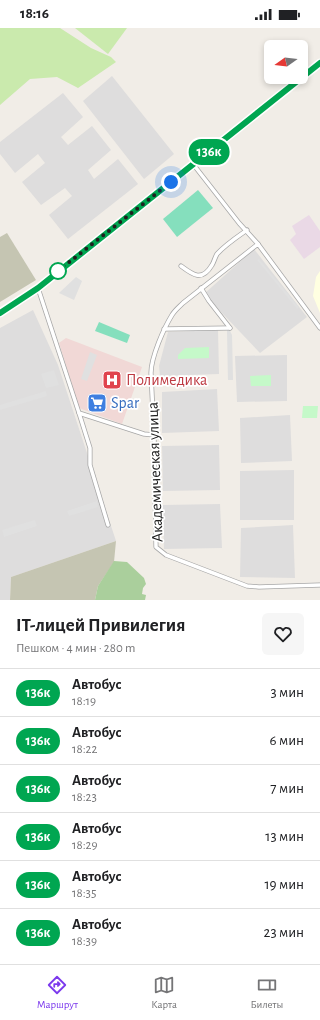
<!DOCTYPE html>
<html lang="ru">
<meta charset="utf-8">
<style>
:root{--surface:#fff;--page:#f6f6f6;--text:#202124;--muted:#757577;--line:#e0e0e0;--accent:#7c3aed}
body{margin:0;font-family:"Alegreya Sans",sans-serif;background:var(--page);color:var(--text);height:100vh;display:flex;flex-direction:column;font-size:15px;white-space:nowrap}
*{box-sizing:border-box;margin:0}
p{font-size:13px;color:var(--muted)}
.icon{flex:none;width:22px;height:22px;fill:none;stroke:currentColor;stroke-width:2;stroke-linecap:round;stroke-linejoin:round}
.map{position:relative;height:572px;overflow:hidden}
.details{display:flex;flex-direction:column;background:var(--surface);flex:1}
.details>*{flex:none}
.badge{padding:0 8px;border-radius:13px;font-size:14px;line-height:26px}
.needle{width:26px;rotate:256deg}
.fabs{position:absolute;left:264px;top:12px;display:grid;gap:8px}
.fabs a{display:grid;place-items:center;width:44px;height:44px;border-radius:6px;background:var(--surface);box-shadow:0 2px 6px #0003;font-size:20px}
.you{position:absolute;width:20px;height:20px;margin:-10px;border:3px solid #fff;border-radius:50%;background:#1a73e8;box-shadow:0 0 0 6px #1a73e833}
.map>.badge{position:absolute;translate:-50% -50%;box-shadow:0 0 0 2px #fff}
.round{display:grid;place-items:center;flex:none;width:42px;height:42px;border-radius:6px;background:var(--page)}
.headline{display:flex;align-items:center;justify-content:space-between;height:68px;padding:0 16px}
h1{font-size:19px;font-weight:700;line-height:30px}
ul{padding:0;list-style:none}
li{display:flex;align-items:center;gap:12px;height:48px;padding:0 16px;border-top:1px solid var(--line)}
li div{flex:1}
li b{display:block;font-size:15px}
li em{font-style:normal}
li .badge{min-width:44px;font-weight:700;text-align:center}
.status{display:flex;justify-content:space-between;align-items:center;height:28px;padding:0 20px;background:var(--surface);direction:ltr}
.status svg{height:11px;fill:currentColor}
.dock{display:flex;justify-content:space-around;align-items:center;height:56px;border-top:1px solid var(--line);background:var(--surface);font-size:11px;color:var(--muted)}
.dock a{display:grid;justify-items:center;gap:2px}
.dock .selected{color:var(--accent)}
.map>svg:first-child{display:block}
.residential{fill:#dedddd}
.commercial{fill:#f1d8d6}
.industrial{fill:#ead9e6}
.education{fill:#ffffe1}
.construction{fill:#c5c5b2}
.grass{fill:#caeaad}
.forest{fill:#aacf9c}
.park{fill:#c5f9c9}
.pitch{fill:#85dfbd}
.parking{fill:#e0e0e0}
.lines{fill:none;stroke-linecap:round;stroke-linejoin:round}
.street-casing{stroke:#a7a7a7;stroke-width:5}
.secondary-casing{stroke:#6b7905;stroke-width:6}
.street{stroke:#fff;stroke-width:3.5}
.secondary{stroke:#f6f9bc;stroke-width:5}
.line-casing{stroke:#fff;stroke-width:9}
.line{stroke:#00a651;stroke-width:6}
.walk{stroke:#202020;stroke-width:4;stroke-dasharray:0 7.2}
.stop-dot{fill:#fff;stroke:#00a651;stroke-width:2}
.labels{text-anchor:middle;dominant-baseline:central;stroke-width:3.5;stroke-linejoin:round;paint-order:stroke}
.health-label{font-size:16px;fill:#be3a42;stroke:#fff;text-anchor:start}
.shop-label{font-size:16px;fill:#366cbe;stroke:#fff;text-anchor:start}
.street-label{font-size:16px;fill:#202020;stroke:#fff}
</style>
<div class="status"><b>18:16</b><svg viewBox="0 0 49 12"><path d="M0 12V9h3v3zM5 12V6h3v6zM10 12V3h3v9zM15 12V0h3v12zM26 1h20v11H26zM47 4h2v5h-2z"/></svg></div>
<div class="map">
<svg width="320" height="572" viewBox="0 0 320 572">
<rect width="100%" height="100%" fill="#f1ede7"/>
<g class="residential">
<polygon points="112,48 174,126 144,151 83,73"/>
<polygon points="63,65 83,89 61,109 68,117 92,98 111,122 88,142 94,151 118,131 138,156 68,211 49,187 72,168 65,160 41,177 22,154 45,135 38,126 15,145 0,126 0,114"/>
<polygon points="254,221 307,289 260,325 204,266"/>
<polygon points="33,282 58,337 116,513 11,549 10,572 0,572 0,300"/>
<polygon points="218,302 219,346 160,348 159,338 168,304"/>
<polygon points="287,327 287,373 237,374 235,328"/>
<polygon points="217,361 219,403 162,405 162,364"/>
<polygon points="290,387 292,433 241,435 240,390"/>
<polygon points="219,417 220,462 163,463 162,418"/>
<polygon points="294,442 294,492 240,492 240,443"/>
<polygon points="220,476 222,520 164,521 163,477"/>
<polygon points="293,497 295,550 240,549 241,500"/>
</g>
<polygon class="commercial" points="66,310 142,339 122,396 79,380 59,315"/>
<polygon class="industrial" points="309,187 320,203 320,219 304,231 290,212 296,206 292,198"/>
<polygon class="education" points="320,243 320,285 313,268 316,249"/>
<g class="construction">
<polygon points="7,205 36,252 0,274 0,209"/>
<polygon points="116,513 114,534 98,558 95,572 10,572 11,549"/>
</g>
<g class="grass">
<polygon points="0,0 60,0 91,20 111,29 116,34 78,60 57,49 30,51 0,77"/>
<polygon points="75,0 127,0 108,26"/>
</g>
<polygon class="forest" points="114,533 127,534 144,550 146,556 143,560 142,566 146,567 145,572 95,572 98,558"/>
<g class="park">
<polygon points="209,319 209,330 178,331 178,327 185,320"/>
<polygon points="271,347 271,358 251,358 250,348"/>
<polygon points="303,378 318,378 317,390 302,390"/>
</g>
<g class="pitch">
<polygon points="198,162 213,180 177,209 163,191"/>
<polygon points="99,294 130,307 127,315 95,303"/>
</g>
<g class="parking">
<polygon points="259,231 299,279 297,281 257,232"/>
<polygon points="76,249 82,253 74,272 59,265"/>
<polygon points="229,301 232,307 233,352 228,352 227,302"/>
<polygon points="90,324 97,327 87,353 81,351"/>
<polygon points="54,342 59,357 46,360 41,346"/>
<polygon points="46,363 47,368 0,382 0,377"/>
<polygon points="97,473 98,479 69,488 67,483"/>
<polygon points="35,492 37,498 4,509 2,502"/>
</g>
<g class="lines">
<g class="street-casing">
<g id="street">
<polyline points="193,136 239,195 258,216"/>
<path d="M181,238C193,247 202,254 212,237C214,234 215,229 217,226C225,217 237,209 247,202"/>
<polyline points="38,260 79,385 144,406 154,407"/>
<polyline points="201,260 209,273 230,300"/>
<path d="M320,300L258,216L183,275C179,279 175,282 172,287C164,300 151,329 151,345L154,407L156,519L166,527L247,558L259,559L320,557"/>
<polyline points="164,301 230,300"/>
<polyline points="79,385 90,420 90,437 108,497"/>
</g>
</g>
<g class="secondary-casing">
<polyline id="secondary" points="0,285 38,260 320,35"/>
</g>
<use href="#street" class="street"/>
<use href="#secondary" class="secondary"/>
</g>
<g class="lines">
<g class="line-casing">
<polyline id="line" points="0,285 38,260 320,35"/>
</g>
<use href="#line" class="line"/>
<polyline class="walk" points="58,243 171,154"/>
</g>
<defs>
<g id="hospital-square" transform="scale(1)"><rect x="-9" y="-9" width="18" height="18" rx="4" fill="#e0444e" stroke="#fff"/><path d="M-5-5h3v3.5h4V-5h3V5h-3V1.5h-4V5h-3Z" fill="#fff"/></g>
<g id="supermarket-square" transform="scale(1)"><rect x="-9" y="-9" width="18" height="18" rx="4" fill="#3f7fe0" stroke="#fff"/><path d="M-6-5.5h2.5l.6 2H6L4.5 2H-2.5L-4.4-4H-6ZM-1.5 3.2a1.3 1.3 0 1 0 .1 0ZM3 3.2a1.3 1.3 0 1 0 .1 0Z" fill="#fff"/></g>
</defs>
<g fill-rule="evenodd">
<use href="#hospital-square" x="112" y="352"/>
<use href="#supermarket-square" x="97" y="375"/>
</g>
<circle class="stop-dot" cx="58" cy="243" r="8"/>
<g class="labels">
<g class="health-label">
<text x="126" y="352">Полимедика</text>
</g>
<g class="shop-label">
<text x="111" y="375">Spar</text>
</g>
<g class="street-label">
<text transform="translate(155 444) rotate(-92)">Академическая улица</text>
</g>
</g>
</svg>
<div class="fabs">
<a><svg class="needle" viewBox="-14 -14 28 28"><path d="M0-13l5 13h-10z" fill="#e53935"/><path d="M0 13l5-13h-10z" fill="#757577"/></svg></a>
</div>
<div class="you" style="left:171px;top:154px"></div>
<b class="badge" style="left:209px;top:124px;background:#00a651;color:#fff">136к</b>
</div>
<section class="details">
<div class="headline"><div><h1>IT-лицей Привилегия</h1><p>Пешком · 4 мин · 280 m</p></div><a class="round"><svg class="icon" aria-label="heart" viewBox="0 0 24 24"><path d="M12 20l-8-8c-3-5 5-10 8-4 3-6 11-1 8 4z"/></svg></a></div>
<ul>
<li><span class="badge" style="background:#00a651;color:#fff">136к</span><div><b>Автобус</b><p>18:19</p></div><em>3 мин</em></li>
<li><span class="badge" style="background:#00a651;color:#fff">136к</span><div><b>Автобус</b><p>18:22</p></div><em>6 мин</em></li>
<li><span class="badge" style="background:#00a651;color:#fff">136к</span><div><b>Автобус</b><p>18:23</p></div><em>7 мин</em></li>
<li><span class="badge" style="background:#00a651;color:#fff">136к</span><div><b>Автобус</b><p>18:29</p></div><em>13 мин</em></li>
<li><span class="badge" style="background:#00a651;color:#fff">136к</span><div><b>Автобус</b><p>18:35</p></div><em>19 мин</em></li>
<li><span class="badge" style="background:#00a651;color:#fff">136к</span><div><b>Автобус</b><p>18:39</p></div><em>23 мин</em></li>
</ul>
</section>
<nav class="dock">
<a class="selected"><svg class="icon" aria-label="directions" viewBox="0 0 24 24"><path d="M12 3l9 9-9 9-9-9zM9 14v-3h6M13 9l2 2-2 2"/></svg>Маршрут</a>
<a><svg class="icon" aria-label="map" viewBox="0 0 24 24"><path d="M3 6l6-2 6 2 6-2v14l-6 2-6-2-6 2zM9 4v14M15 6v14"/></svg>Карта</a>
<a><svg class="icon" aria-label="tickets" viewBox="0 0 24 24"><path d="M3 7h18v10H3zM15 7v10"/></svg>Билеты</a>
</nav>
